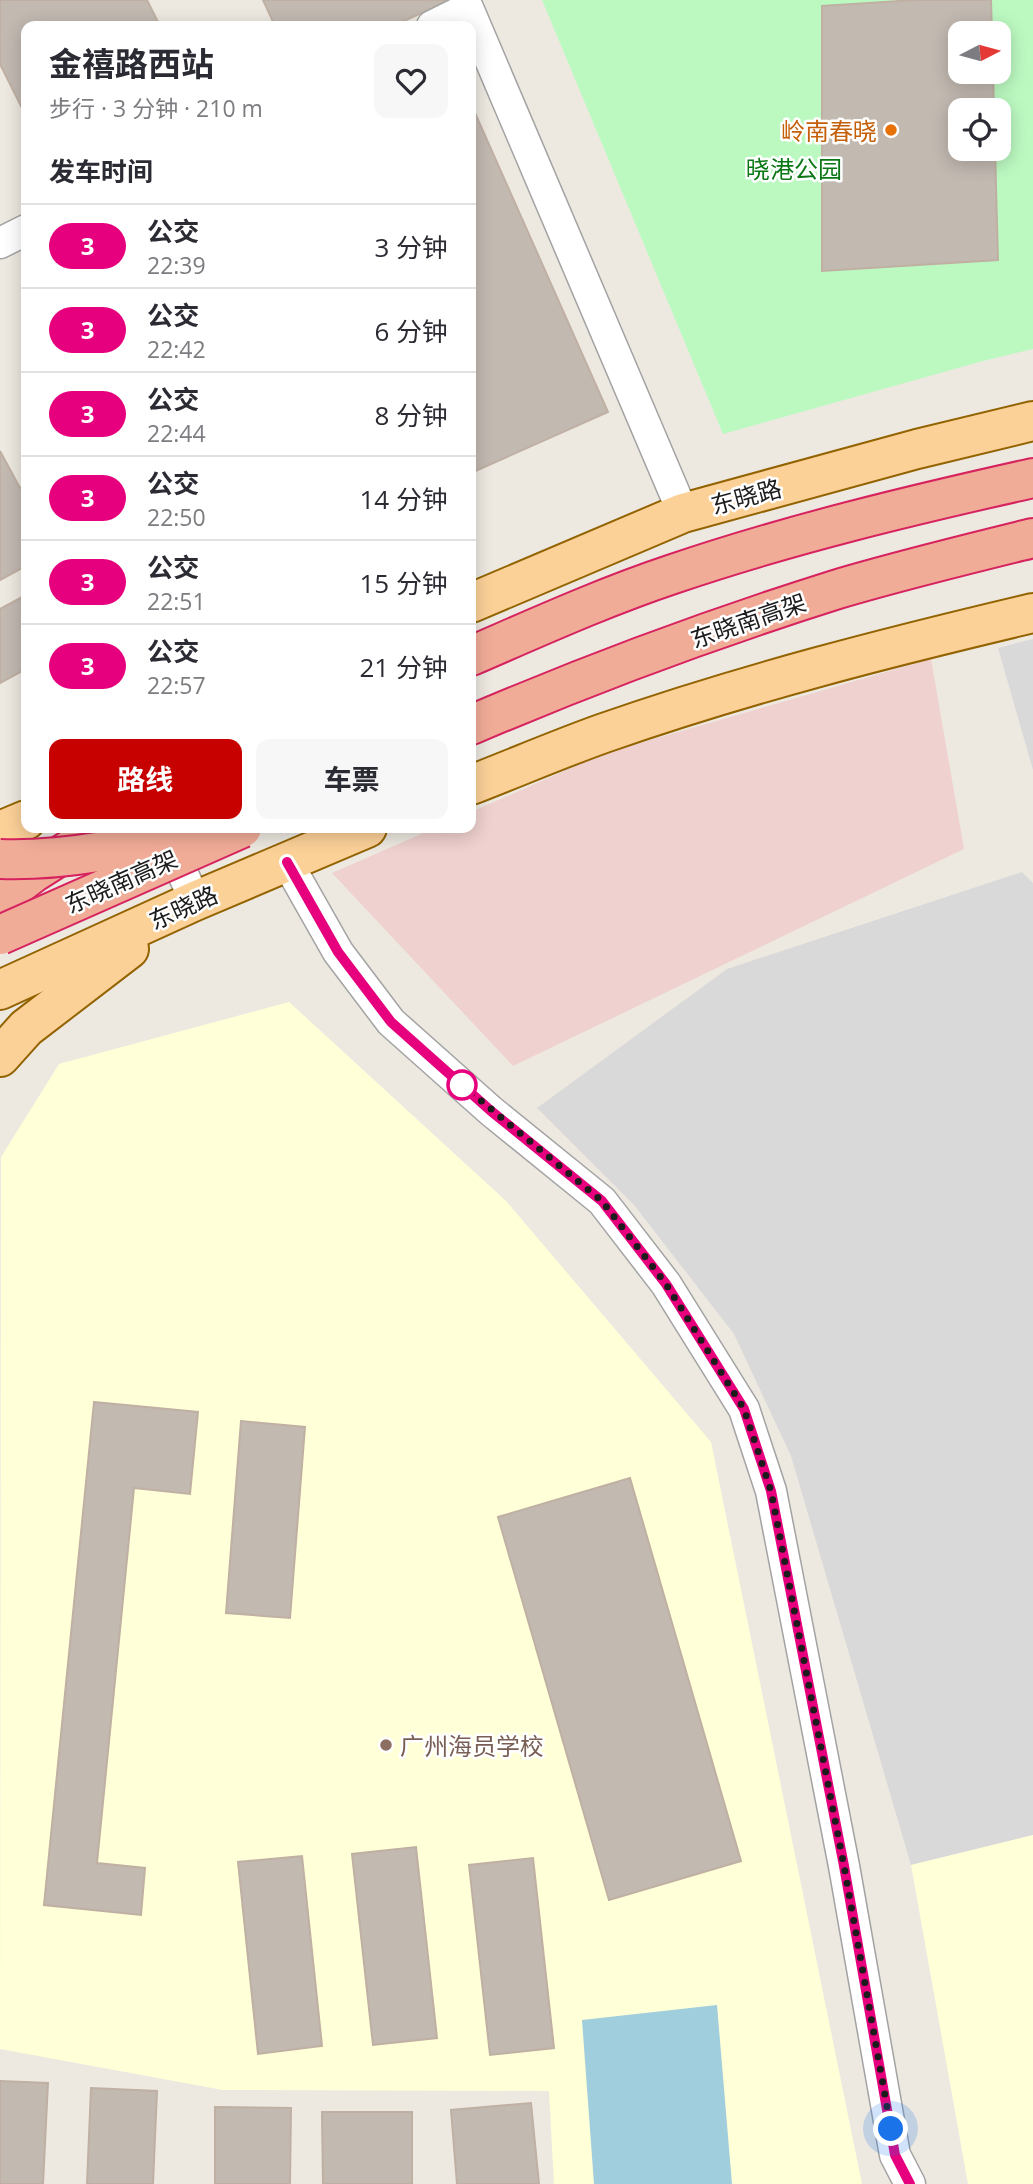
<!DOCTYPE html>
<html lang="zh">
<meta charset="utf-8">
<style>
:root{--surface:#fff;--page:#f7f7f7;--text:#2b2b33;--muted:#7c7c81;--line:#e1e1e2;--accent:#c70100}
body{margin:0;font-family:"Open Sans","Noto Sans SC",sans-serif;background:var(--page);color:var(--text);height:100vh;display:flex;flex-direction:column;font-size:26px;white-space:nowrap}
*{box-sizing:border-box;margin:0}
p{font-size:23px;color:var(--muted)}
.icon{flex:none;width:38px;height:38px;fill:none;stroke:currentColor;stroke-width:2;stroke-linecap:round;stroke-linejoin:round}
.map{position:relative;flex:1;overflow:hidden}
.details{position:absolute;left:21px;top:21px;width:455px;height:812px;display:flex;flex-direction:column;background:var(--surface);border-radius:14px;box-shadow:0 4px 18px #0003}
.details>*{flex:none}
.badge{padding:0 14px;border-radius:23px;font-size:24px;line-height:46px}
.needle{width:46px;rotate:84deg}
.tools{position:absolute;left:948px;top:21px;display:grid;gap:14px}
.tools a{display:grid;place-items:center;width:63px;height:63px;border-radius:14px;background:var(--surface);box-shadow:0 4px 18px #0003;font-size:35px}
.you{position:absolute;width:35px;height:35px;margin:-18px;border:5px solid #fff;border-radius:50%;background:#1a73e8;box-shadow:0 0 0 10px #1a73e833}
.map>.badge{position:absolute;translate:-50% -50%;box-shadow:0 0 0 4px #fff}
h2{padding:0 28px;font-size:26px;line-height:63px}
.round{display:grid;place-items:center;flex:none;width:74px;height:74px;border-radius:14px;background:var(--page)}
.headline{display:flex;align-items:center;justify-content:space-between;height:119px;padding:0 28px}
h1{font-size:33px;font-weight:700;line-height:52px}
.button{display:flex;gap:14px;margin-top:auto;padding:14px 28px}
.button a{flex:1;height:80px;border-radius:14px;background:var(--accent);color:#fff;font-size:28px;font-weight:700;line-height:80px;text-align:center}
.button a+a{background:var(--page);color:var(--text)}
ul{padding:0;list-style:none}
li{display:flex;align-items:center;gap:21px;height:84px;padding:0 28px;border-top:2px solid var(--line)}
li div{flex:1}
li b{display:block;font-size:26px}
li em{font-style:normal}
li .badge{min-width:77px;font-weight:700;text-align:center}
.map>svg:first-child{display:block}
.residential{fill:#dad9d9}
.commercial{fill:#efd1cf}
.education{fill:#ffffd8}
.park{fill:#bcf9c1;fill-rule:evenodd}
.water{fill:#a1cedc}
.building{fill:#c2b9b1;stroke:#bfb0a3;stroke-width:2}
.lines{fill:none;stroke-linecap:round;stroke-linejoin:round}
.minor-casing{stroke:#a3a3a3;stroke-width:33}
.primary-casing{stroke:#936300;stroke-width:42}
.trunk-casing{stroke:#d6235f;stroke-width:42}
.minor{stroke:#fff;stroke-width:30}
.primary{stroke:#fcd198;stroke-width:38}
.trunk{stroke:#f1ac98;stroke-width:38}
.trunk-bridge-casing{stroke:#d6235f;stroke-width:42;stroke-linecap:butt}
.trunk-bridge{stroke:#f1ac98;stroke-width:38}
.line-casing{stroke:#fff;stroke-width:16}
.line{stroke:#e6007e;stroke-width:10}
.walk{stroke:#1c1c1c;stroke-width:7;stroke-dasharray:0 12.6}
.food-dot{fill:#e8710a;stroke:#fff;stroke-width:2.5}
.stop-dot{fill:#fff;stroke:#e6007e;stroke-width:3.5}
.education-dot{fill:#8d6e63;stroke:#fff;stroke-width:2.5}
.labels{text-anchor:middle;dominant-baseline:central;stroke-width:5;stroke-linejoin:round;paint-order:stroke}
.food-label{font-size:24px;fill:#c56008;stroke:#fff;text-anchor:end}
.park-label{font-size:24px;fill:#0b7815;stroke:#fff}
.street-label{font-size:24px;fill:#1c1c1c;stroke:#fff}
.education-label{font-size:24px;fill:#785e54;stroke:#fff;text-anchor:start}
</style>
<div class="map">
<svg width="1033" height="2184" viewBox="0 0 1033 2184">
<rect width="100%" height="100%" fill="#ede9e1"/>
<g class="residential">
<polygon points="1033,639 1033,770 998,648"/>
<polygon points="1022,872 1033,883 1033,1835 911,1865 791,1456 734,1334 634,1205 537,1108 727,969"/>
</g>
<polygon class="commercial" points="931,659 964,849 513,1066 332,873 435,828 471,828 471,812 605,753"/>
<g class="education">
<polygon points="289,1002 506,1201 711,1442 862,2184 554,2184 549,2091 223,2090 0,2049 1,1157 59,1064"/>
<polygon points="1033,1835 1033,2184 968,2184 911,1865"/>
</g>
<path class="park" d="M542,0H1033V349L983,361L723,434ZM961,33H999V72H961ZM961,110H999V149H961Z"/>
<polygon class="water" points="717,2005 732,2184 594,2184 582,2020"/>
<g class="building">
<polygon points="0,0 147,0 160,26 26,26 26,116 0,64"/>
<polygon points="263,0 450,0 393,26 275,26"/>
<polygon points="915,0 991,0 992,33 961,33 961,72 993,72 994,110 961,110 961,149 995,149 998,260 822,271 822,6"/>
<polygon points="471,104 608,412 471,473"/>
<polygon points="0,451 20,488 26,485 26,566 0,580"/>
<polygon points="26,595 26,669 0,683 0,609"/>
<polygon points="94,1402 198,1412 190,1494 134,1488 97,1863 145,1868 141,1915 44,1905"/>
<polygon points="241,1421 305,1427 290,1618 226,1613"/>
<polygon points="630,1478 741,1861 609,1900 498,1517"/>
<polygon points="416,1847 437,2038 373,2045 352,1854"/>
<polygon points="302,1856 322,2046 258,2054 238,1862"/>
<polygon points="533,1858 554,2048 490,2055 469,1865"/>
<polygon points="0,2081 48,2083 43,2184 0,2184"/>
<polygon points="91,2088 157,2091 153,2184 87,2184"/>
<polygon points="531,2103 539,2184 457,2184 451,2110"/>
<polygon points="215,2107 291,2108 290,2184 215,2184"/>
<polygon points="322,2112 412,2112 412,2184 323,2184"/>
</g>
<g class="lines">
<g class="minor-casing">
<g id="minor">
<polyline points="432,26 468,8 683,513"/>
<polyline points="0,243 26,230"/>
<polyline points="167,838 195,901"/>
<polyline points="287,862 338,952 391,1022 491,1111 602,1201 666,1284 744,1409 771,1491 844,1866 895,2155 910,2184"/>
</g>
</g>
<g class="primary-casing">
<g id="primary">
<polyline points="471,603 683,513 917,449 1033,421"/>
<path d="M471,785C515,768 559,749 604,733C744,684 889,647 1033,613"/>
<polyline points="0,831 26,820"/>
<polyline points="0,990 195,901 367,828"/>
<polyline points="0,1057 26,1028 129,949"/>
</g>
</g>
<g class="trunk-casing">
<g id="trunk">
<path d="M471,656C538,627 604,597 673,574C791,534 912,505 1033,478"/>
<path d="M471,725C590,674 714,628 838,589C902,570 968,554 1033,538"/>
<polyline points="0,898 33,873 101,830"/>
</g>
</g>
<use href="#minor" class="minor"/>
<use href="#primary" class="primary"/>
<use href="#trunk" class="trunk"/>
<g class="trunk-bridge-casing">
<g id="trunk-bridge">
<path d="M0,859C63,861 127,849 188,831"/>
<polyline points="0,935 242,828"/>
</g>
</g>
<use href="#trunk-bridge" class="trunk-bridge"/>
</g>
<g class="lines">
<g class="line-casing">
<polyline id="line" points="287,862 338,952 391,1022 491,1111 602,1201 666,1284 744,1409 771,1491 844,1866 895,2155 910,2184"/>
</g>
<use href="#line" class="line"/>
<polyline class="walk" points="462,1085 602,1201 666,1284 744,1409 771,1491 844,1866 891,2129"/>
</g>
<circle class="food-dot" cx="891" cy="130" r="7"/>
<circle class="stop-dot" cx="462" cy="1085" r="14"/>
<circle class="education-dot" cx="386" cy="1745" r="7"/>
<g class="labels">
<g class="food-label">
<text x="877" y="130">岭南春晓</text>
</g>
<g class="park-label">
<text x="794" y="168">晓港公园</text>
</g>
<g class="street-label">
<text transform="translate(746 496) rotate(-15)">东晓路</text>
<text transform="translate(748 620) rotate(-19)">东晓南高架</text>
<text transform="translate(121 881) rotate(-24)">东晓南高架</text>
<text transform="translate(183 907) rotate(-24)">东晓路</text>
</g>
<g class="education-label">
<text x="400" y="1745">广州海员学校</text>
</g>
</g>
</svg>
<div class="tools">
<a><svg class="needle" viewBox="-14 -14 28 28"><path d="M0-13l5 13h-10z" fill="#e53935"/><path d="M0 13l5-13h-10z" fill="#7c7c81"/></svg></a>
<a><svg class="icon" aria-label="locate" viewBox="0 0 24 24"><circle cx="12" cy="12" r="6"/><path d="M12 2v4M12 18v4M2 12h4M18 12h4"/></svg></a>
</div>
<div class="you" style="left:891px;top:2129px"></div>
<section class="details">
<div class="headline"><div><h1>金禧路西站</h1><p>步行 · 3 分钟 · 210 m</p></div><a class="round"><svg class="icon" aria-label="heart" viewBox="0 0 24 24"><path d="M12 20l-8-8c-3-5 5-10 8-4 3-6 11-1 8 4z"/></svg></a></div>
<h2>发车时间</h2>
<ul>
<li><span class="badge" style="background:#e6007e;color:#fff">3</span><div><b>公交</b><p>22:39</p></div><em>3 分钟</em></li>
<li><span class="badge" style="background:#e6007e;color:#fff">3</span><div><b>公交</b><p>22:42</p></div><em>6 分钟</em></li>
<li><span class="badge" style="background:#e6007e;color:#fff">3</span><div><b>公交</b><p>22:44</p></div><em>8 分钟</em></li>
<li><span class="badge" style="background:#e6007e;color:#fff">3</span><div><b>公交</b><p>22:50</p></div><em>14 分钟</em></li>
<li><span class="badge" style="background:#e6007e;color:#fff">3</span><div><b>公交</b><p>22:51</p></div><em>15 分钟</em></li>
<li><span class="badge" style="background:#e6007e;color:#fff">3</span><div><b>公交</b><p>22:57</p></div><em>21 分钟</em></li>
</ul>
<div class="button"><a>路线</a><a>车票</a></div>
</section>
</div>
